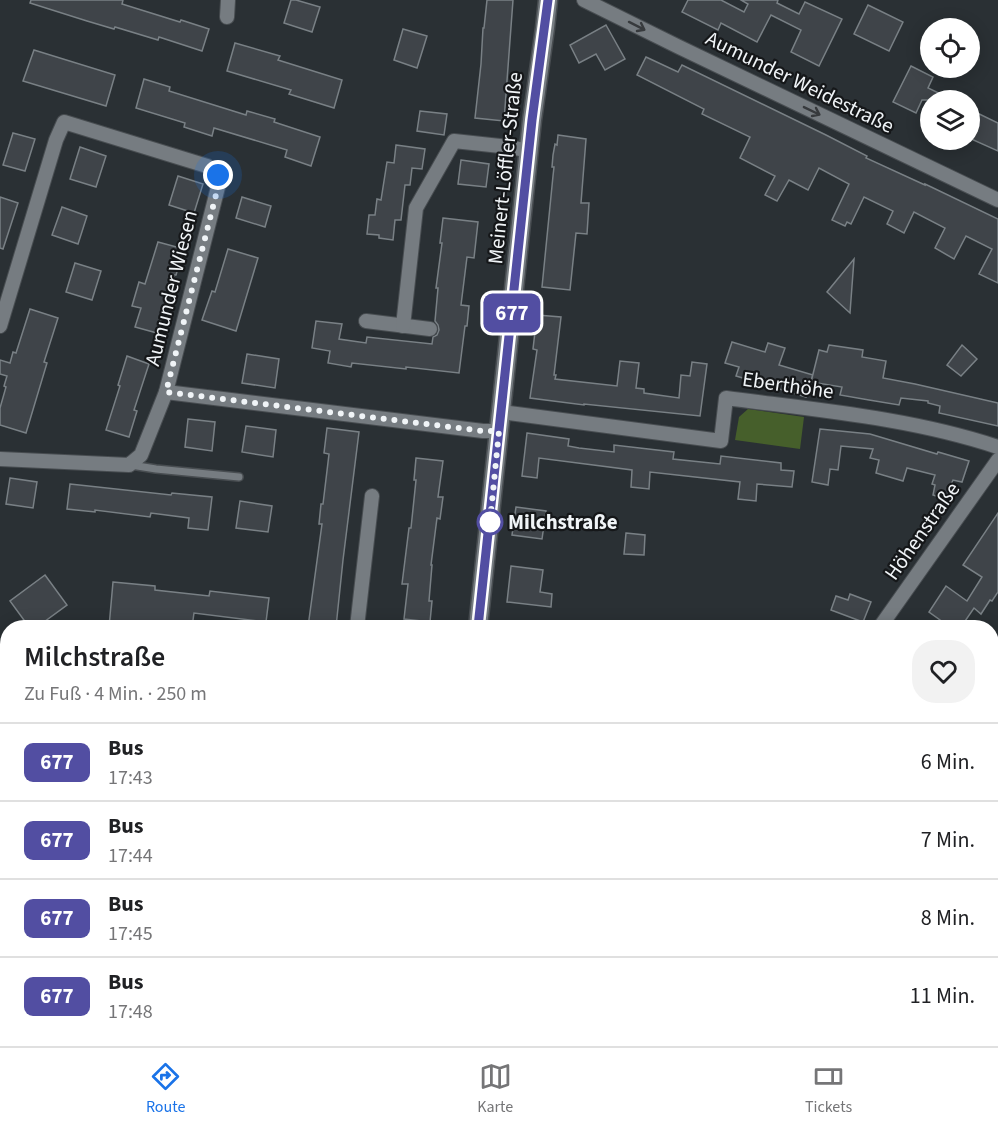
<!DOCTYPE html>
<html lang="de">
<meta charset="utf-8">
<style>
:root{--surface:#fff;--page:#f2f2f2;--text:#202124;--muted:#757577;--line:#e0e0e0;--accent:#1a73e8}
body{margin:0;font-family:"Source Sans 3",sans-serif;background:var(--page);color:var(--text);height:100vh;display:flex;flex-direction:column;font-size:22px;white-space:nowrap}
*{box-sizing:border-box;margin:0}
p{font-size:20px;color:var(--muted)}
.icon{flex:none;width:33px;height:33px;fill:none;stroke:currentColor;stroke-width:2;stroke-linecap:round;stroke-linejoin:round}
.map{position:relative;flex:1;overflow:hidden}
.drawer{position:absolute;left:0px;top:620px;width:999px;height:428px;display:flex;flex-direction:column;background:var(--surface);border-radius:24px 24px 0 0;box-shadow:0 3px 15px #0003}
.drawer>*{flex:none}
.badge{padding:0 12px;border-radius:9px;font-size:21px;line-height:39px}
.tools{position:absolute;left:920px;top:18px;display:grid;gap:12px}
.tools a{display:grid;place-items:center;width:60px;height:60px;border-radius:50%;background:var(--surface);box-shadow:0 3px 15px #0003;font-size:30px}
.you{position:absolute;width:30px;height:30px;margin:-15px;border:4px solid #fff;border-radius:50%;background:#1a73e8;box-shadow:0 0 0 9px #1a73e833}
.map>.badge{position:absolute;translate:-50% -50%;box-shadow:0 0 0 3px #fff}
.round{display:grid;place-items:center;flex:none;width:63px;height:63px;border-radius:24px;background:var(--page)}
.overview{display:flex;align-items:center;justify-content:space-between;height:102px;padding:0 24px}
h1{font-size:28px;font-weight:600;line-height:45px}
ul{padding:0;list-style:none}
li{display:flex;align-items:center;gap:18px;height:78px;padding:0 24px;border-top:2px solid var(--line)}
li div{flex:1}
li b{display:block;font-size:22px}
li em{font-style:normal}
li .badge{min-width:66px;font-weight:700;text-align:center}
.menu{display:flex;justify-content:space-around;align-items:center;height:84px;border-top:2px solid var(--line);background:var(--surface);font-size:16px;color:var(--muted)}
.menu a{display:grid;justify-items:center;gap:3px}
.menu .active{color:var(--accent)}
.map>svg:first-child{display:block}
.green{fill:#465f2b}
.lines{fill:none;stroke-linecap:round;stroke-linejoin:round}
.stream{stroke:#485c71;stroke-width:5}
.building{fill:#3f4449;stroke:#798085;stroke-width:1.5}
.lane-casing{stroke:#484d51;stroke-width:10}
.street-casing{stroke:#484d51;stroke-width:16}
.secondary-casing{stroke:#484d51;stroke-width:21}
.lane{stroke:#767c81;stroke-width:7}
.street{stroke:#767c81;stroke-width:14}
.secondary{stroke:#767c81;stroke-width:18}
.oneway{stroke:#373a3d}
.line-casing{stroke:#fff;stroke-width:14}
.line{stroke:#524ea2;stroke-width:9}
.walk{stroke:#f0f4f7;stroke-width:6;stroke-dasharray:0 10.8}
.stop-dot{fill:#fff;stroke:#524ea2;stroke-width:3}
.labels{text-anchor:middle;dominant-baseline:central;stroke-width:4.5;stroke-linejoin:round;paint-order:stroke}
.street-label{font-size:21px;fill:#f0f4f7;stroke:#151719}
.stop-label{font-size:21px;font-weight:bold;fill:#f0f4f7;stroke:#151719;text-anchor:start}
</style>
<div class="map">
<svg width="998" height="1046" viewBox="0 0 998 1046">
<rect width="100%" height="100%" fill="#2a3034"/>
<g class="green">
<polygon points="748,409 804,417 800,449 735,440 739,417"/>
<polygon points="992,816 998,817 998,1046 653,1046 657,1040 992,1040"/>
<polygon points="0,927 7,928 8,1040 398,1040 395,1046 0,1046"/>
</g>
<g class="lines">
<g class="stream">
<polyline points="0,948 8,950"/>
<polyline points="992,985 998,973"/>
</g>
</g>
<g class="building">
<polygon points="31,0 123,0 122,4 180,22 181,20 209,29 202,51 159,37 158,40 115,27 114,29 87,21 30,3"/>
<polygon points="291,0 296,0 320,7 312,32 284,23"/>
<polygon points="487,0 513,0 504,121 475,118 481,64 483,28 484,28"/>
<polygon points="688,0 721,0 744,12 748,4 741,0 778,0 777,3 799,14 805,2 842,19 819,66 791,52 801,30 771,15 757,42 721,23 718,30 682,12"/>
<polygon points="868,5 903,22 889,51 854,34"/>
<polygon points="606,25 625,59 605,70 596,54 579,63 570,45"/>
<polygon points="403,29 427,36 417,68 394,60"/>
<polygon points="235,43 280,56 278,60 342,80 334,108 289,94 291,90 227,71"/>
<polygon points="34,50 115,75 106,106 23,81"/>
<polygon points="646,57 678,72 682,65 826,135 867,156 866,158 925,185 925,184 998,219 998,283 979,274 992,249 966,236 954,259 935,248 945,228 914,212 904,233 887,224 893,211 864,197 851,224 847,222 845,226 832,220 849,184 819,168 808,190 789,180 777,201 765,195 775,176 740,158 750,137 702,114 704,109 637,75"/>
<polygon points="911,66 933,77 928,88 953,100 922,100 916,113 893,102"/>
<polygon points="144,79 170,87 169,91 246,115 247,111 275,119 274,122 320,137 311,166 285,157 287,150 214,128 212,136 184,127 185,123 136,108"/>
<polygon points="969,109 998,123 998,151 969,138"/>
<polygon points="420,111 447,114 444,135 417,131"/>
<polygon points="13,133 35,139 25,171 3,165"/>
<polygon points="558,135 586,139 581,203 589,203 587,234 576,233 570,290 542,287 553,176 554,167 552,167 553,155 555,144 557,145"/>
<polygon points="396,145 425,149 422,169 412,168 410,185 405,185 401,220 395,220 393,240 379,238 379,235 367,234 369,215 375,215 377,199 381,200 387,162 394,163"/>
<polygon points="80,147 106,156 96,187 70,179"/>
<polygon points="461,160 489,164 486,187 458,184"/>
<polygon points="178,176 203,184 194,213 169,205"/>
<polygon points="0,197 18,203 3,249 0,248"/>
<polygon points="242,197 271,206 265,227 236,218"/>
<polygon points="62,207 87,216 78,244 52,235"/>
<polygon points="443,218 478,222 474,258 467,257 461,305 469,306 467,326 465,326 459,373 406,367 406,369 352,363 351,367 328,363 330,351 312,348 316,321 342,324 339,339 366,343 367,337 432,344 433,337 437,335 439,330 438,325 435,321 438,288 436,288 442,243 440,243"/>
<polygon points="158,242 184,249 176,275 174,275 157,333 135,327 141,308 132,306 139,282 145,284"/>
<polygon points="228,249 258,258 236,331 202,320 212,291 215,292"/>
<polygon points="854,259 850,313 827,292"/>
<polygon points="75,263 101,271 92,300 66,292"/>
<polygon points="30,309 58,318 44,362 47,363 26,433 0,425 0,408 6,387 4,386 7,376 0,374 0,360 10,363 13,352 16,353"/>
<polygon points="537,315 561,317 554,375 556,375 555,379 617,386 620,361 639,363 636,388 644,389 644,393 679,398 681,375 690,376 692,362 707,364 700,416 584,404 584,405 530,398 537,350 533,349"/>
<polygon points="732,342 765,352 768,343 785,348 779,365 813,375 806,397 736,376 739,367 725,363"/>
<polygon points="829,345 863,350 862,357 886,361 883,378 915,384 998,403 998,426 939,413 940,406 928,403 928,401 901,398 899,405 869,400 840,395 842,387 811,382 819,350 827,352"/>
<polygon points="962,345 977,359 961,376 947,365"/>
<polygon points="247,354 279,359 275,388 242,383"/>
<polygon points="127,356 149,364 134,410 137,411 129,437 106,430 120,386 118,385"/>
<polygon points="188,419 215,422 212,451 185,447"/>
<polygon points="246,426 276,430 273,457 242,452"/>
<polygon points="327,428 359,432 343,560 336,627 308,627 322,524 319,524 321,504 323,504 329,454 324,453"/>
<polygon points="820,429 870,434 937,454 938,452 969,461 962,482 953,480 945,499 933,495 935,485 932,484 935,475 907,468 903,481 876,473 879,460 870,458 873,449 841,446 838,470 830,469 828,485 812,482"/>
<polygon points="527,433 569,439 568,446 579,448 614,452 614,445 674,452 673,459 720,464 721,456 781,463 781,470 794,471 792,487 757,484 756,501 738,499 740,482 650,472 649,489 631,487 632,470 539,458 537,478 522,476"/>
<polygon points="416,458 443,461 438,497 443,497 440,519 437,518 431,565 432,565 429,601 432,601 430,622 404,619 408,584 402,584 409,528 411,528 416,480 414,480"/>
<polygon points="10,478 37,482 33,508 6,504"/>
<polygon points="70,484 171,495 172,493 212,497 208,530 188,528 189,518 151,513 150,517 95,510 95,512 67,509"/>
<polygon points="240,501 272,506 268,532 236,528"/>
<polygon points="516,507 546,511 542,539 512,535"/>
<polygon points="998,513 998,592 992,601 990,600 981,614 974,608 961,627 950,627 929,612 946,586 967,601 982,577 963,565"/>
<polygon points="626,533 645,535 644,555 624,554"/>
<polygon points="511,566 543,570 540,592 552,594 551,607 507,602"/>
<polygon points="45,575 67,605 37,627 29,627 10,601"/>
<polygon points="113,582 155,586 155,590 209,596 210,591 269,598 266,622 194,613 192,627 109,627"/>
<polygon points="850,594 871,602 863,622 831,610 836,596 848,600"/>
</g>
<g class="lines">
<g class="lane-casing">
<polyline id="lane" points="131,465 156,469 239,477"/>
</g>
<g class="street-casing">
<g id="street">
<polyline points="584,0 679,47 998,200"/>
<polyline points="227,17 228,0"/>
<polyline points="366,321 430,329"/>
<polyline points="0,326 56,140 64,122 207,166 218,175 218,187 166,392 141,455 129,465 0,459"/>
<polyline points="403,326 416,208 454,141 510,147 529,151"/>
<polyline points="166,392 483,431 499,431"/>
<path d="M501,412L721,441L726,398C817,410 911,418 998,447"/>
<polyline points="357,627 372,496"/>
<polyline points="880,627 998,460"/>
<polyline points="0,740 8,732"/>
</g>
</g>
<g class="secondary-casing">
<g id="secondary">
<polyline points="478,627 532,120 545,28 548,0"/>
<polyline points="431,1046 431,1040"/>
</g>
</g>
<use href="#lane" class="lane"/>
<use href="#street" class="street"/>
<use href="#secondary" class="secondary"/>
</g>
<defs><path id="oneway-shaft" d="M-6 0H5M1.5-3L5.5 0L1.5 3" fill="none" stroke-width="1.6" stroke-linecap="round" stroke-linejoin="round" transform="scale(1.5)"/></defs>
<g class="oneway">
<use href="#oneway-shaft" transform="translate(637 26) rotate(27)"/>
<use href="#oneway-shaft" transform="translate(812 111) rotate(26)"/>
</g>
<g class="lines">
<g class="line-casing">
<polyline id="line" points="478,627 532,120 548,0"/>
</g>
<use href="#line" class="line"/>
<polyline class="walk" points="218,175 218,187 166,392 483,431 499,431 490,522"/>
</g>
<circle class="stop-dot" cx="490" cy="522" r="12"/>
<g class="labels">
<g class="street-label">
<text transform="translate(800 82) rotate(26)">Aumunder Weidestraße</text>
<text transform="translate(505 168) rotate(-84)">Meinert-Löffler-Straße</text>
<text transform="translate(171 288) rotate(-76)">Aumunder Wiesen</text>
<text transform="translate(788 385) rotate(8)">Eberthöhe</text>
<text transform="translate(922 531) rotate(-55)">Höhenstraße</text>
</g>
<g class="stop-label">
<text x="508" y="522">Milchstraße</text>
</g>
</g>
</svg>
<div class="tools">
<a><svg class="icon" aria-label="locate" viewBox="0 0 24 24"><circle cx="12" cy="12" r="6"/><path d="M12 2v4M12 18v4M2 12h4M18 12h4"/></svg></a>
<a><svg class="icon" aria-label="layers" viewBox="0 0 24 24"><path d="M12 4l9 5-9 5-9-5zM3 14l9 5 9-5"/></svg></a>
</div>
<div class="you" style="left:218px;top:175px"></div>
<b class="badge" style="left:512px;top:313px;background:#524ea2;color:#fff">677</b>
<section class="drawer">
<div class="overview"><div><h1>Milchstraße</h1><p>Zu Fuß · 4 Min. · 250 m</p></div><a class="round"><svg class="icon" aria-label="heart" viewBox="0 0 24 24"><path d="M12 20l-8-8c-3-5 5-10 8-4 3-6 11-1 8 4z"/></svg></a></div>
<ul>
<li><span class="badge" style="background:#524ea2;color:#fff">677</span><div><b>Bus</b><p>17:43</p></div><em>6 Min.</em></li>
<li><span class="badge" style="background:#524ea2;color:#fff">677</span><div><b>Bus</b><p>17:44</p></div><em>7 Min.</em></li>
<li><span class="badge" style="background:#524ea2;color:#fff">677</span><div><b>Bus</b><p>17:45</p></div><em>8 Min.</em></li>
<li><span class="badge" style="background:#524ea2;color:#fff">677</span><div><b>Bus</b><p>17:48</p></div><em>11 Min.</em></li>
</ul>
</section>
</div>
<nav class="menu">
<a class="active"><svg class="icon" aria-label="directions" viewBox="0 0 24 24"><path d="M12 3l9 9-9 9-9-9zM9 14v-3h6M13 9l2 2-2 2"/></svg>Route</a>
<a><svg class="icon" aria-label="map" viewBox="0 0 24 24"><path d="M3 6l6-2 6 2 6-2v14l-6 2-6-2-6 2zM9 4v14M15 6v14"/></svg>Karte</a>
<a><svg class="icon" aria-label="tickets" viewBox="0 0 24 24"><path d="M3 7h18v10H3zM15 7v10"/></svg>Tickets</a>
</nav>
